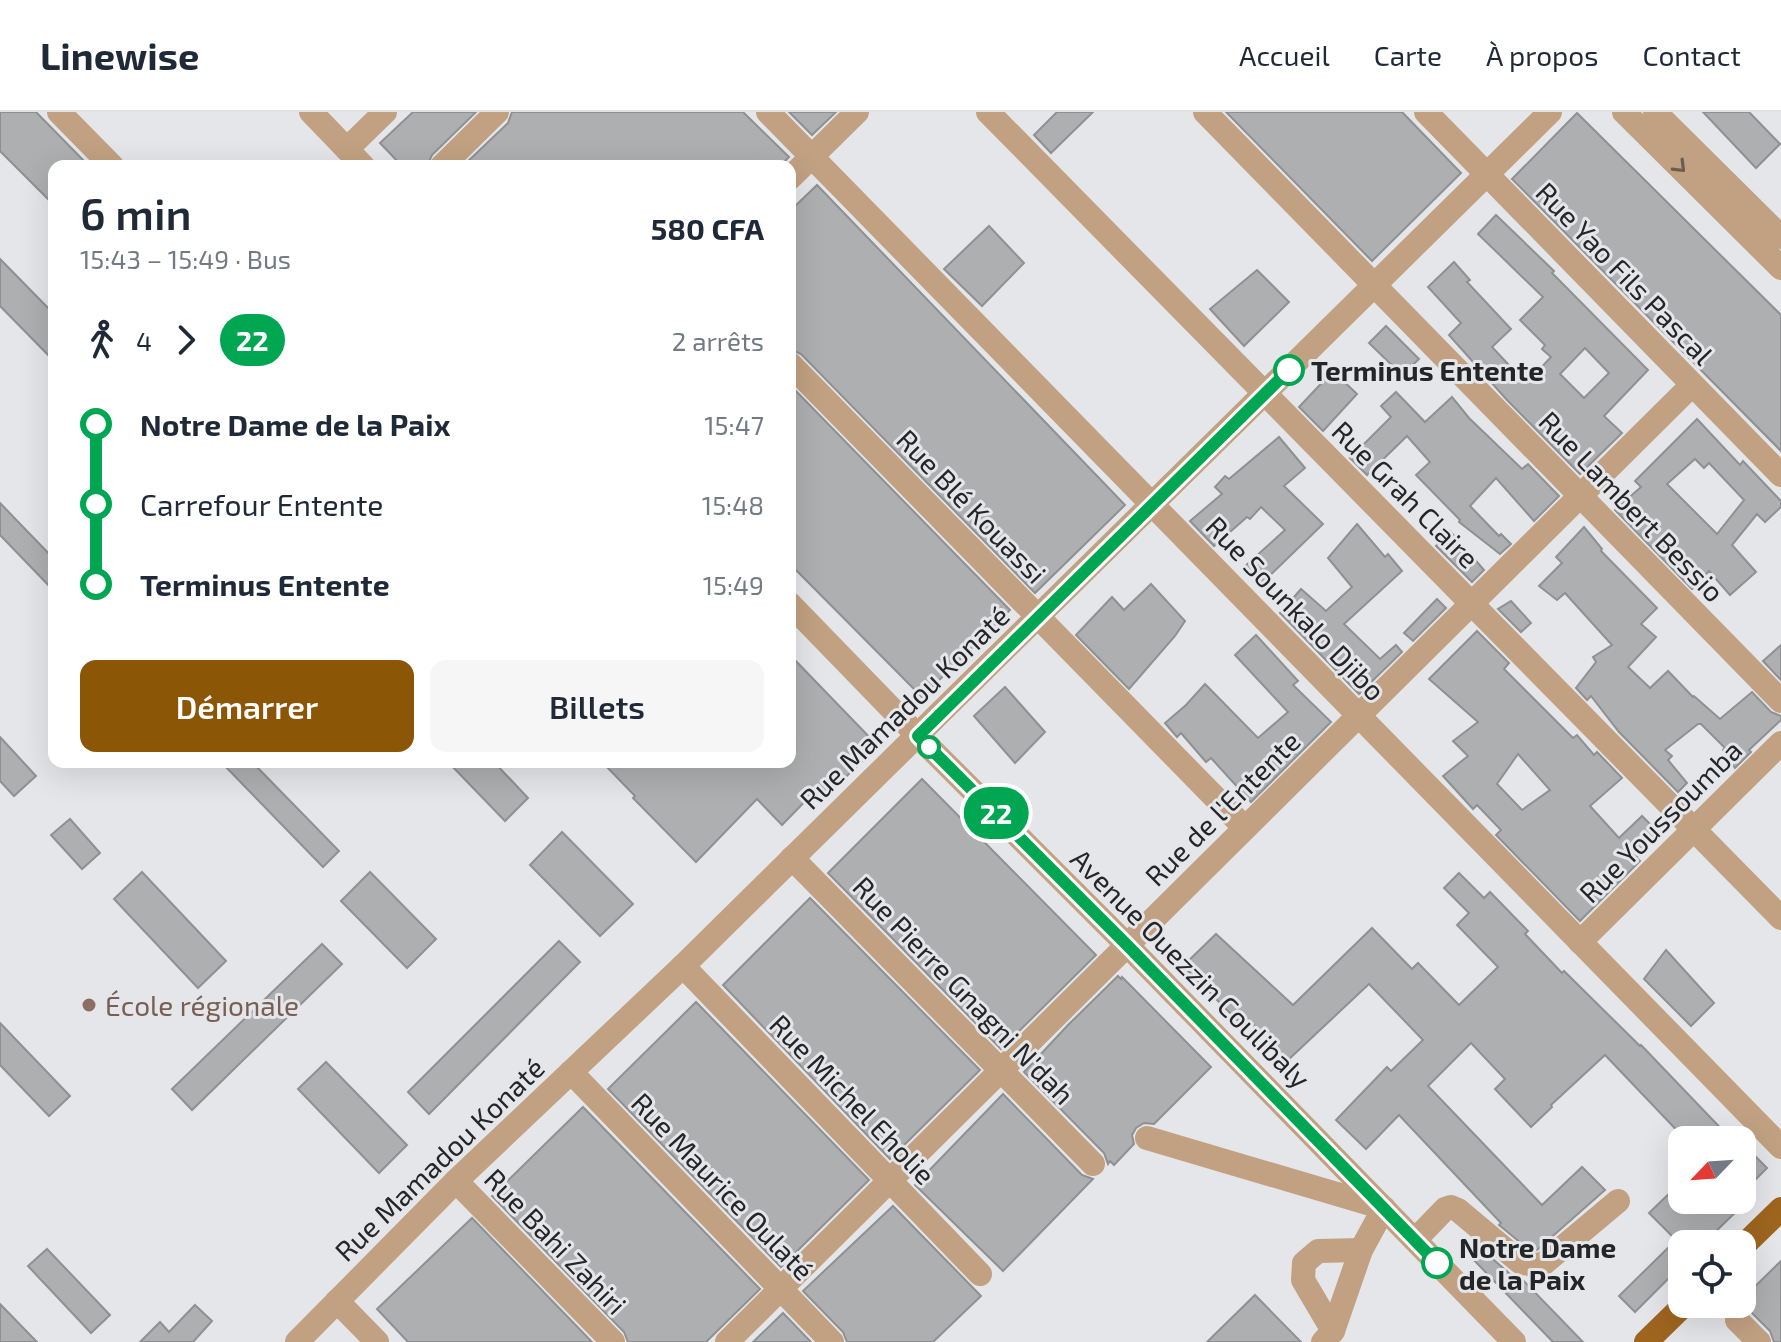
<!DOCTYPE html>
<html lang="fr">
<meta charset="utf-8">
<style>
:root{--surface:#fff;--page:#f6f6f7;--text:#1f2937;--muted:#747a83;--line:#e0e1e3;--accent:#8c5607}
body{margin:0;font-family:"Exo 2",sans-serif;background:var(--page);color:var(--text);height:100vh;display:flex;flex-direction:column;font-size:30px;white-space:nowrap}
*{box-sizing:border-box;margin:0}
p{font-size:26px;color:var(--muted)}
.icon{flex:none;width:44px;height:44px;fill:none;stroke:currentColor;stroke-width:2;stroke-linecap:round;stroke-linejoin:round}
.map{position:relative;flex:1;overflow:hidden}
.side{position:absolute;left:48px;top:48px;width:748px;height:608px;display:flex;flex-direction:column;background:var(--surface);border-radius:16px;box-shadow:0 8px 32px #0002}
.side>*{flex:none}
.badge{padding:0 16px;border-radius:26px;font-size:28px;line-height:52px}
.needle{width:52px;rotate:245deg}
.fabs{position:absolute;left:1668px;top:1014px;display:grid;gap:16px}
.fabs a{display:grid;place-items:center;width:88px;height:88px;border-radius:16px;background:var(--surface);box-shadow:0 8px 32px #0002;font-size:40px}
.map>.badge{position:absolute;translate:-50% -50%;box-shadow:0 0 0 4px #fff}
.legs{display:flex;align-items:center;gap:12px;height:88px;padding:0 32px;font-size:26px}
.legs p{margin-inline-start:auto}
.head{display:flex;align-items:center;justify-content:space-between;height:136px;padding:0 32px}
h1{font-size:44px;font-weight:600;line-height:60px}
.cta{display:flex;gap:16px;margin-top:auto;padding:16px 32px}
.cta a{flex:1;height:92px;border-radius:16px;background:var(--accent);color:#fff;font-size:32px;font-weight:600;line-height:92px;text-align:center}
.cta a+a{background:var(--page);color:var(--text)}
ul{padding:0 32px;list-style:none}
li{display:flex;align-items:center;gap:28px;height:80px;font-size:30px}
li i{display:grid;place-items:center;width:12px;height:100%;margin:0 10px;background:currentColor}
li i::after{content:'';width:20px;height:20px;margin:-10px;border:6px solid;border-radius:50%;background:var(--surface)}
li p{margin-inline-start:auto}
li:first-child i{background:linear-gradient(#0000 50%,currentColor 0)}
li:last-child i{background:linear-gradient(currentColor 50%,#0000 0)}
header{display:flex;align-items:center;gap:48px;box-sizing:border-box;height:112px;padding:0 40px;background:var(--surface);border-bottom:2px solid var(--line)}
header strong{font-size:38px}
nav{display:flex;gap:44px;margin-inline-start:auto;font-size:28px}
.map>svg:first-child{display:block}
.building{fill:#adafb1;stroke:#8e9092;stroke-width:2;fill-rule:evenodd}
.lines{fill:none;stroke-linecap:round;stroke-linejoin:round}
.minor{stroke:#c1a181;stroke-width:24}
.major{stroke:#9e651f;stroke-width:24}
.oneway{stroke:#6b5d4f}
.line-1-casing{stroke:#fff;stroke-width:18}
.line-1{stroke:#00a651;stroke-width:12}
.stop-1-dot{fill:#fff;stroke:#00a651;stroke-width:4}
.education-dot{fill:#8d6e63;stroke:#e5e6e9;stroke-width:3}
.labels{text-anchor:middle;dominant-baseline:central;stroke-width:6;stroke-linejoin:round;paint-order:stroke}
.street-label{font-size:28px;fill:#242526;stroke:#e5e6e9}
.stop-label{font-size:28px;font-weight:bold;fill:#242526;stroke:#e5e6e9;text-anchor:start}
.education-label{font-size:28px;fill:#785e54;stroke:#e5e6e9;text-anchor:start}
</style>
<header>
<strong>Linewise</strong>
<nav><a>Accueil</a><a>Carte</a><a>À propos</a><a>Contact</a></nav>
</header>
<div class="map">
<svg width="1781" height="1230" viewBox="0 0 1781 1230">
<rect width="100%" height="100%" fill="#e5e6e9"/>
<g class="building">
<polygon points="0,0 36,0 89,54 54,54 54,93 0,39"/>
<polygon points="413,0 476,0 432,43 427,54 402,54 380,31"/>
<polygon points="512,0 743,0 789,45 780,54 463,54 508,11"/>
<polygon points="789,0 836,0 812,23"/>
<polygon points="1057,0 1093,0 1051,41 1034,23"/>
<polygon points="1226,0 1402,0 1461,61 1372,149"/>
<polygon points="1703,0 1749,0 1780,32 1756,56"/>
<polygon points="1577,1 1781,203 1781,339 1512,67"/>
<polygon points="817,73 1125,393 1035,481 801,242 790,237 790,99"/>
<path d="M1496,103L1554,159L1552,161L1648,258L1604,304L1622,321L1580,362L1507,288L1449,223L1461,211L1428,175L1454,150L1470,168L1467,170L1511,217L1492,235L1523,268L1524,267L1527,271L1551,245L1542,237L1545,233L1520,208L1543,185L1478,122ZM1585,236L1609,261L1584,286L1560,262Z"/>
<polygon points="989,114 1024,151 982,194 944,157"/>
<polygon points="0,147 54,202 54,249 0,194"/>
<polygon points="1257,158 1289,190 1244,234 1210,197"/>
<polygon points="1386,214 1419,247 1402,263 1369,231"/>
<polygon points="1333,259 1357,282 1323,319 1299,295"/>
<polygon points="790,273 1010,498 922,585 790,452"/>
<polygon points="1396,280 1425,310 1452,285 1469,306 1522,357 1528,352 1559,384 1534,409 1496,366 1470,394 1499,424 1501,422 1511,432 1500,442 1459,410 1460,408 1416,363 1430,350 1407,324 1367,363 1350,346 1391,305 1381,294"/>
<path d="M1697,307L1740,353L1743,349L1781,389V395L1765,410L1757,402L1732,433L1756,460L1730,483L1709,459L1692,477L1615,398L1641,375L1635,369ZM1695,347L1704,356L1709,351L1744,388L1717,422L1667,372Z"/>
<polygon points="1279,325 1305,356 1284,374 1323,412 1260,473 1244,455 1285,418 1261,395 1250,407 1247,405 1214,434 1190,409 1222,382 1215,375 1225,364 1229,367"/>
<polygon points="0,391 54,447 54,479 0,423"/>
<polygon points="1357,412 1385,445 1388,442 1402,459 1344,512 1380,547 1396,533 1402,540 1359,582 1280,501 1301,477 1326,499 1352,475 1328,446"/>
<polygon points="1584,415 1602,437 1601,439 1657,496 1641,512 1656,525 1628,555 1650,576 1668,559 1693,585 1694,584 1720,607 1752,580 1771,600 1781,604 1781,608 1749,638 1751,640 1735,656 1723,638 1725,636 1701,612 1698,612 1665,638 1672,644 1668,648 1687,671 1678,680 1619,620 1591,584 1587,588 1576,576 1596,550 1593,545 1612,533 1565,481 1557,488 1539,474 1562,451 1556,445"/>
<polygon points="1450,419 1484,458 1472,470 1436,434"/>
<polygon points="1151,472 1185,509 1175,524 1129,577 1076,523 1112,485 1124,498"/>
<polygon points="1437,487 1446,496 1413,529 1404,521"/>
<polygon points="1511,489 1531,511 1521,520 1498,497"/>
<path d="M1477,519L1509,551L1504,557L1573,626L1577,623L1594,643L1597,640L1622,666L1590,694L1619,726L1642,704L1661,723L1636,745L1640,749L1580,809L1496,723L1501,718L1477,693L1473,697L1443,664L1468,644L1453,629L1478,610L1429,567ZM1518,642L1550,678L1522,698L1497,672Z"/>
<polygon points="1256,523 1298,569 1293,573 1331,610 1251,690 1211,646 1206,650 1181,621 1177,625 1165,611 1186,593 1205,572 1258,626 1288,600 1235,543"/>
<polygon points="1781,533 1781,568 1763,549"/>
<polygon points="790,543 878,634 828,682 820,674 782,713 757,687 696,750 633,686 635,684 602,650 790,650"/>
<polygon points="1005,575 1045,620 1015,651 974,604"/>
<polygon points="0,625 36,664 14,684 0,669"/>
<polygon points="221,650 252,650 339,739 323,755"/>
<polygon points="448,650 494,650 528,686 505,709"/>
<polygon points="922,667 1096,843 1001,937 828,761"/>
<polygon points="70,707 100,741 82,757 51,723"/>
<polygon points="562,720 633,792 600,824 530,753"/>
<polygon points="142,760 226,849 198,876 114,787"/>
<polygon points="370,760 436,827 407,856 341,789"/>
<polygon points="1459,761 1484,786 1490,780 1528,819 1525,822 1562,861 1564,859 1640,934 1641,933 1732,1028 1686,1028 1605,943 1551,993 1552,995 1531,1015 1495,977 1505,967 1471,931 1428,974 1542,1093 1582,1055 1605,1078 1537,1138 1527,1136 1499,1113 1501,1111 1399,1003 1366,1037 1336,1008 1387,955 1391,959 1423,928 1369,872 1287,949 1249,908 1243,914 1183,854 1216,822 1293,893 1372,816 1412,857 1418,851 1459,893 1498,855 1457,813 1469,801 1444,776"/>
<polygon points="810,786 980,958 890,1047 723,873"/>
<polygon points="559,829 580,850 429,1002 408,980"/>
<polygon points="322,832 342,852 192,998 172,977"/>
<polygon points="1666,838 1714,891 1691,914 1644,867"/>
<polygon points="1118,864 1121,867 1122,865 1211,955 1154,1012 1144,1011 1136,1016 1132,1023 1134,1032 1114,1053 1110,1049 1108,1052 1104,1041 1024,960 1068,913"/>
<polygon points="696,890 869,1068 781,1155 608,977"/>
<polygon points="0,911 70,984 49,1004 0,953"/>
<polygon points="326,950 407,1033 379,1061 298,977"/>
<polygon points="1003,982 1082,1063 1093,1067 1003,1159 915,1073"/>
<polygon points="583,995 760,1177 706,1230 628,1230 624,1220 492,1084"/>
<polygon points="1742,1031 1767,1056 1742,1081"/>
<polygon points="1682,1069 1682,1088 1748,1088 1703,1132 1682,1132 1682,1153 1635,1200 1619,1184 1676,1128 1649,1101"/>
<polygon points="893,1094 981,1184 933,1230 847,1230 843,1220 803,1179"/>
<polygon points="472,1106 592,1230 408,1230 377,1197"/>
<polygon points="1478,1134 1510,1162 1520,1165 1583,1230 1553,1230 1469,1143"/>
<polygon points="47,1137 110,1203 91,1221 28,1154"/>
<polygon points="1781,1149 1781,1230 1774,1230 1770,1219 1748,1197 1742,1194 1735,1193 1742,1192 1742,1187"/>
<polygon points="1255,1183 1301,1230 1207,1230"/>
<polygon points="0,1192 37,1230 0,1230"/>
<polygon points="195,1193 212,1209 193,1230 140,1230 160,1210 169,1220"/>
<polygon points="783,1201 811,1230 753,1230"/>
</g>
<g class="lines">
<g class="minor">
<polyline points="59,0 112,54"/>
<polyline points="311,0 363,54"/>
<polyline points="768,0 1781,1035"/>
<polyline points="988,0 1781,806"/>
<polyline points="1205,0 1781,589"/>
<polyline points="1426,0 1781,363"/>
<polyline points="1624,0 1781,156"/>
<polyline points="1655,0 1781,125"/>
<polyline points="347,37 385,0"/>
<polyline points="442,54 497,0"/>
<polyline points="790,66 857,0"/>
<polyline points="790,252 1245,716"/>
<polyline points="790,492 918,624 1127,833 1514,1230"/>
<polyline points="792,746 1093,1052"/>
<polyline points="1580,830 1781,631"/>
<polyline points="683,854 980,1162"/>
<polyline points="571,960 832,1230"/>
<polyline points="1147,1026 1384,1096 1361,1138 1333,1219 1323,1230"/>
<polyline points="456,1069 613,1230"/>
<polyline points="1415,1128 1445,1097 1451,1095 1458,1098 1520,1150 1533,1153 1543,1152 1618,1089"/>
<polyline points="337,1189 377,1230"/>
<polyline points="1737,1208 1759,1230"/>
<polyline points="1333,1219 1303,1168 1304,1151 1318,1139 1361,1138"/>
<polyline points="297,1230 456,1069 683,854 1550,0"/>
<polyline points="727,1230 1692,273"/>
</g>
<g class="major">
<polyline points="1742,1135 1781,1097"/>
<polyline points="1646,1230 1685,1192"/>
</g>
</g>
<defs><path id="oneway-chevron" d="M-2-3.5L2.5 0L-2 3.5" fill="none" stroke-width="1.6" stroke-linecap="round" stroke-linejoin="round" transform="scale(2)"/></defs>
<use class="oneway" href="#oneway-chevron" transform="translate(1680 55) rotate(45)"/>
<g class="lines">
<g class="line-1-casing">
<polyline id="line-1" points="1289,258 918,624 1127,833 1437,1151"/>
</g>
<use href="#line-1" class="line-1"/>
</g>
<g class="stop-1-dot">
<circle cx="1289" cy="258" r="14"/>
<circle cx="929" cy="635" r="10"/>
<circle cx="1437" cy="1151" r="14"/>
</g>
<circle class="education-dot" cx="89" cy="893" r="8"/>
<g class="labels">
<g class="street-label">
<text transform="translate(1625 161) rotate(46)">Rue Yao Fils Pascal</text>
<text transform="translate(1406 382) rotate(45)">Rue Grah Claire</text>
<text transform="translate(972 394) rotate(46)">Rue Blé Kouassi</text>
<text transform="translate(1632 394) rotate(46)">Rue Lambert Bessio</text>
<text transform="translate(1296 496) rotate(46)">Rue Sounkalo Djibo</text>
<text transform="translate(904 595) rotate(-44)">Rue Mamadou Konaté</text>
<text transform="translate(1222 696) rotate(-45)">Rue de l'Entente</text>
<text transform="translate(1660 709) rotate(-45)">Rue Youssoumba</text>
<text transform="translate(1191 856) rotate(45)">Avenue Ouezzin Coulibaly</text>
<text transform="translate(964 878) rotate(46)">Rue Pierre Gnagni N'dah</text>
<text transform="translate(853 987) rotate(46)">Rue Michel Eholie</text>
<text transform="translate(439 1047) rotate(-44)">Rue Mamadou Konaté</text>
<text transform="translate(723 1074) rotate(46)">Rue Maurice Oulaté</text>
<text transform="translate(556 1129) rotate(46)">Rue Bahi Zahiri</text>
</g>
<g class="stop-label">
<text x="1311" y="258">Terminus Entente</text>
<text x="1459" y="1135">Notre Dame<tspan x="1459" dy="32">de la Paix</tspan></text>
</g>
<g class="education-label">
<text x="105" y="893">École régionale</text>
</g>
</g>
</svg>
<div class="fabs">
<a><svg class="needle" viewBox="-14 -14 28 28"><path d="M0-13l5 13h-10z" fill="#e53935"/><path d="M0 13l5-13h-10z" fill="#747a83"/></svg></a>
<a><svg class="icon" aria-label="locate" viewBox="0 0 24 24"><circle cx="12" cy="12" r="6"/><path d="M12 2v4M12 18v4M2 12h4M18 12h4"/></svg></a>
</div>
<b class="badge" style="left:996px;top:701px;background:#00a651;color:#fff">22</b>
<section class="side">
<div class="head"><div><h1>6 min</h1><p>15:43 – 15:49 · Bus</p></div><b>580 CFA</b></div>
<div class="legs"><svg class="icon" aria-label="walk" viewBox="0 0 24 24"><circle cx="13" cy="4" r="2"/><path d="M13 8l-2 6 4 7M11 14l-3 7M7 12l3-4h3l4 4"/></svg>4<svg class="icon" aria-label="forward" viewBox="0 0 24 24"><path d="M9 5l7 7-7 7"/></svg><b class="badge" style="background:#00a651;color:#fff">22</b><p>2 arrêts</p></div>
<ul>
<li><i style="color:#00a651"></i><b>Notre Dame de la Paix</b><p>15:47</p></li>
<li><i style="color:#00a651"></i><span>Carrefour Entente</span><p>15:48</p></li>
<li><i style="color:#00a651"></i><b>Terminus Entente</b><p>15:49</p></li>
</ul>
<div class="cta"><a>Démarrer</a><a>Billets</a></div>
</section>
</div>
